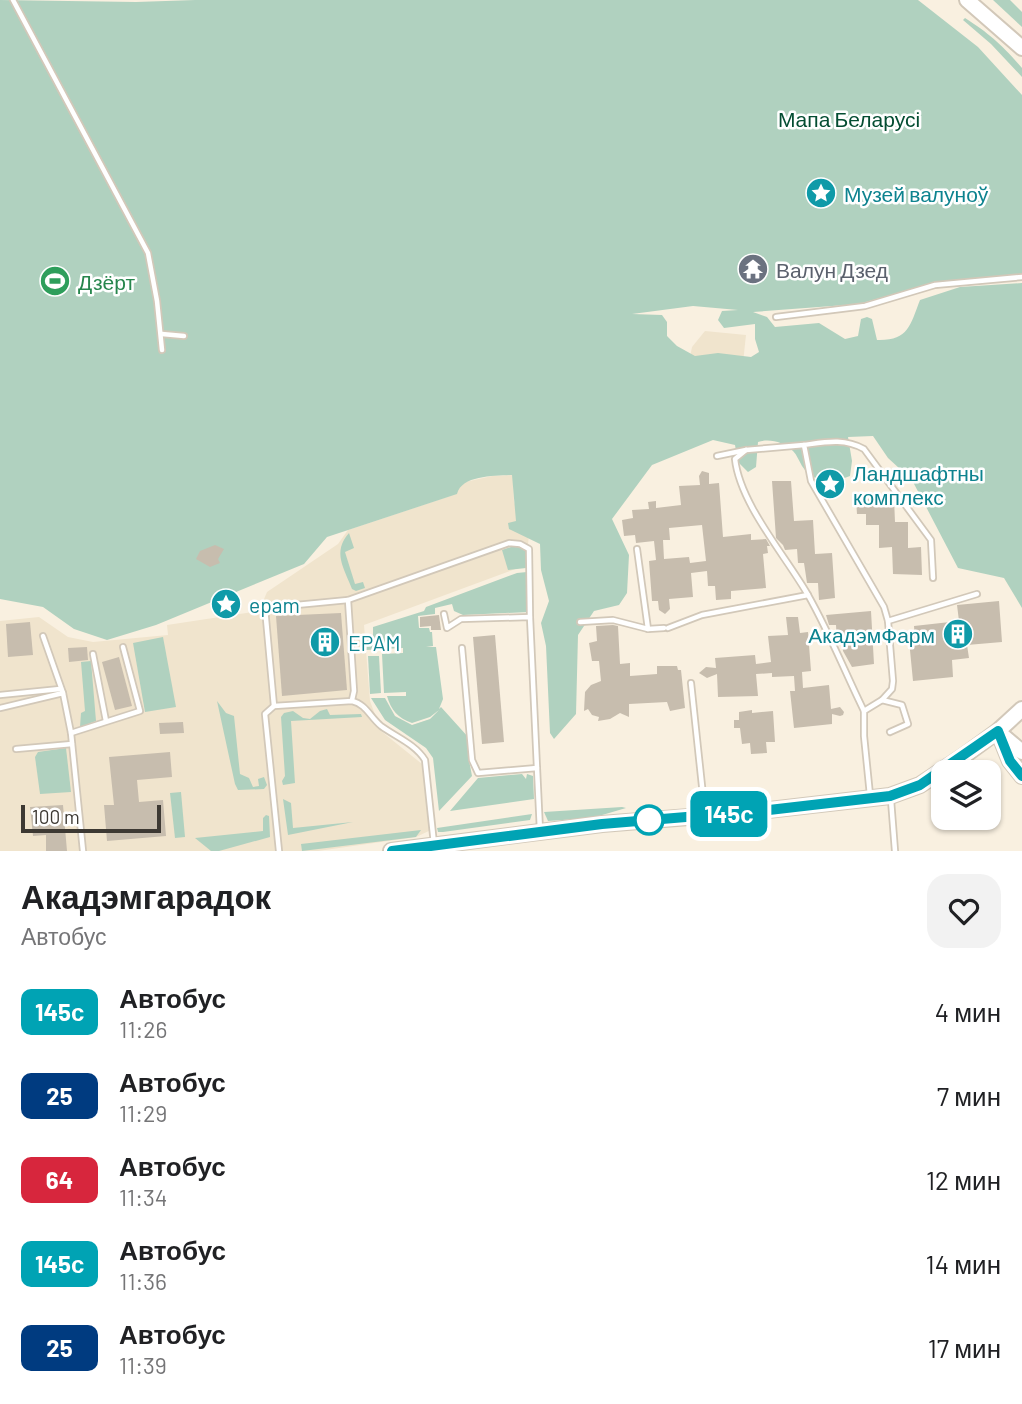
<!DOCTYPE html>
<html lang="ru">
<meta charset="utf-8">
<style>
:root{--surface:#fff;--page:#f2f2f2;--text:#202124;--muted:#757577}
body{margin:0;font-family:Barlow,sans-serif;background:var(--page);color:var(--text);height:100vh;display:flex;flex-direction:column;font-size:26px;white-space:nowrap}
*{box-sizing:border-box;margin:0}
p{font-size:23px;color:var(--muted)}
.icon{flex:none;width:38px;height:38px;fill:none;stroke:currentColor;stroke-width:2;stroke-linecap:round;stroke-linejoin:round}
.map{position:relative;height:851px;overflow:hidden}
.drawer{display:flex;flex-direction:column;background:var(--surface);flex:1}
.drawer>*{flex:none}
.badge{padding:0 14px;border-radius:10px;font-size:24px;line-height:46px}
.controls{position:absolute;left:931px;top:760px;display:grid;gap:14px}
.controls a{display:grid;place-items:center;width:70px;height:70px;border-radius:14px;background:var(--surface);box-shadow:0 2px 5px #0004;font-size:35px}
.scale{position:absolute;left:21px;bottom:18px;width:140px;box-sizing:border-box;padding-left:7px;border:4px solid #3d3933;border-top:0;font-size:19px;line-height:24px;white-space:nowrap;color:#3d3933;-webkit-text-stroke:5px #fff;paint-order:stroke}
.map>.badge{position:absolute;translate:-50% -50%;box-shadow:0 0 0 4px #fff}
.round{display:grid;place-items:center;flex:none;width:74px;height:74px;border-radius:21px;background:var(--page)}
.overview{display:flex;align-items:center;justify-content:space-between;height:119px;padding:0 21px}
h1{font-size:33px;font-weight:700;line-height:52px}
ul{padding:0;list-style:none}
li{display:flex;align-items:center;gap:21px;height:84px;padding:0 21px}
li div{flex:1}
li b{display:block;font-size:26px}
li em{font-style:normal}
li .badge{min-width:77px;font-weight:700;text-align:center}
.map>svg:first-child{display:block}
.built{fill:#f0e4cd}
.green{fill:#b0d1bf;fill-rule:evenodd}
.building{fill:#c7bdae;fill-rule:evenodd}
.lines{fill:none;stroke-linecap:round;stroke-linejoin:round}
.service-casing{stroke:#d2c8b9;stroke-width:8}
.secondary-casing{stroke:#d2c8b9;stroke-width:18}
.service{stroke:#fff;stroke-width:4.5}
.secondary{stroke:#fff;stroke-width:14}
.line-casing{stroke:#fff;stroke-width:16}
.line{stroke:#00a3b4;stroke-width:10}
.stop-dot{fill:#fff;stroke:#00a3b4;stroke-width:3.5}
.labels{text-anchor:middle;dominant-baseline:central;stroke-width:5;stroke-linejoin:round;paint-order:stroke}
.park-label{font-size:21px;fill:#044d32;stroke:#fff}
.culture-label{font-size:21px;fill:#0d838f;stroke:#fff;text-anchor:start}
.worship-label{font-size:21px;fill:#5b616d;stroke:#fff;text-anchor:start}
.leisure-label{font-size:21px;fill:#27864d;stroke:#fff;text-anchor:start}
</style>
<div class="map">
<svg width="1022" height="851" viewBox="0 0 1022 851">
<rect width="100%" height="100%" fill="#f9f0e0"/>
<g class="built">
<polygon points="705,331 746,335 740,391 687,372 692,347"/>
<polygon points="513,475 514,502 529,534 526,565 364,625 370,701 381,731 422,764 431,830 416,837 318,851 0,851 0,621 39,617 68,637 93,642 168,635 167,625 259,611 267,592 338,544 348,530 456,494 458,488 465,482 492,476"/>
</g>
<g class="green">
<path d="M0,0L136,2L195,0H918L978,47L1022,95V274L932,283L859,304L753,312L767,317L775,327L819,323L845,339L858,336L861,319L867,317L872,319L877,340C908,341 910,326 920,300L960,287L1022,283V608L1004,578L958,568L912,480L888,458L873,436L848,437L852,461L850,476C832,483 814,484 802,466C799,461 797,455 793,451C784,442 769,438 758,442L756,467L748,472L738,462L735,445L713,440L652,465L612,519L629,555L627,593L619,605L594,611L578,635L576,714L554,739L550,733L546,646L541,623L549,601L541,570L540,544L509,529L508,523L516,521L512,475C495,476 462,475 457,494L327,537L304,564L156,625L107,640L74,629L43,607L0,599ZM693,306L738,310L722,311L718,320L724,328L755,324V339L759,352L751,357L718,353L695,356L677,346L667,336V322L662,315L632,314Z"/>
<polygon points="993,0 1010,0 1022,12 1022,27"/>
<path d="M965,18C990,34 1002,45 1022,68V77L991,44L963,20Z"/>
<path d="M349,533L354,548L345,552L355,584L363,582L365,588L356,591L352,589C344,568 332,552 349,533Z"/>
<polygon points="514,546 522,548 526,551 526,568 508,570 502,550"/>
<path d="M527,572L529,612L463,615L454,611L452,604L435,608V614L418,616L419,628H429L430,632H432L433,646L426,647H436L443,699L439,709L441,707L469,738V760L472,776L439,811L433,758L426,748L385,720L371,698H385L395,716L412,725L430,719L439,710L430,717L412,723C398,718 391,710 387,696H406V692L384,693L382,654L403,653V648L366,650V641L373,636V627L424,611L426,607L517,573Z"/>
<polygon points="163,637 176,707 145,712 133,643"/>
<polygon points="368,656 379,656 381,693 370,694"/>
<polygon points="91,661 96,721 80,727 81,713 85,711 81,662"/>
<polygon points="217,701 226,713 234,716 240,774 249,778 253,787 259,786 258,779 264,777 267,785 264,789 238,790 235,784"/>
<polygon points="327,709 330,715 361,714 362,717 291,721 295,783 283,785 282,781 285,776 281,717 284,713 293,711 303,718 310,719 320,711"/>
<polygon points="66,748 71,792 40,794 35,757 38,752"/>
<polygon points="522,774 526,779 527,774 533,776 534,799 450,811 478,778"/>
<polygon points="181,792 185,837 175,838 170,793"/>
<polygon points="283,799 291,803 293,828 353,822 288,835"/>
<polygon points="622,807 626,808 592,818 548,821 544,812"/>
<polygon points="532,814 530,820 443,832 438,832 437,828"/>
<polygon points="266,815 269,816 270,837 219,851 211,851 195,838 263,831 263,818"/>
<polygon points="421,830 416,837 302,851 301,844"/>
</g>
<g class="building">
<path d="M702,471L709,473V484L719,483L723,537L751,534V540L766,539L770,546H767L768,553L763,554L766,588L731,591V599L716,600L715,586H708L707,571L691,573L693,597L669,599L670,609L665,614L659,610L658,601H652L649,561L656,560L654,541L636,543L635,535L624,536L622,520L633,518L632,510L649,509L648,502L656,501V508L681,505L679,486L700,485L699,476ZM702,525L706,561L690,563L689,557L664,559L663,540H670L669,528Z"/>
<polygon points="772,481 791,481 794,521 813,520 815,554 832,553 835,598 819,600 818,583 807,583 804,563 798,563 797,549 785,550 783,545 776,538"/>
<polygon points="894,498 895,522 908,522 908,548 921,547 922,575 893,574 892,547 879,548 879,525 866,525 866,514 857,514 856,499"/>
<polygon points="215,545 224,549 218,559 220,563 210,567 196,559 200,551"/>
<polygon points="999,601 1002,642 967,645 969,658 952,660 953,677 913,681 909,640 915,640 914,626 959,621 957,605"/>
<polygon points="871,611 874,664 852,667 843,651 842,642 837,642 836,625 829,625 826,615"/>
<polygon points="341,613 347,690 282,696 276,616"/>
<polygon points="439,615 441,630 431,630 431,626 420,627 420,617"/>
<polygon points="786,617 798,617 800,633 808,632 811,671 802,672 803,688 829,685 831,709 840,707 844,712 843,715 840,716 832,714 832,724 794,728 790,691 795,691 794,676 772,677 772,673 756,674 758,696 718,697 717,674 707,678 699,673 706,667 716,668 715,658 755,655 756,664 771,662 768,636 788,635"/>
<polygon points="30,622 33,655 8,657 6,624"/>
<polygon points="613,625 618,626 620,664 630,663 630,676 657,674 657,666 677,666 678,670 681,670 685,708 670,711 667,702 629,704 629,717 620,713 610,719 598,721 599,717 592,715 588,709 584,711 585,692 591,685 601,681 599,661 592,661 589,643 597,641 596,626"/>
<polygon points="495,635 504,742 482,744 473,637"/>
<polygon points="87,647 88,660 69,662 68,648"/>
<polygon points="119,657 132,706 115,710 102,662"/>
<polygon points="752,710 752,713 773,711 775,742 766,742 767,753 751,754 750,743 742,744 740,728 734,728 734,720 739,720 739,712"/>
<polygon points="183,722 184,733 160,734 159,723"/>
<polygon points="170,752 172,777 137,780 139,802 163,800 166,836 107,841 104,805 114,805 109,757"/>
<polygon points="63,805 67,851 46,851 46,835 33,836 30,807"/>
</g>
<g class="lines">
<g class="service-casing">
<g id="service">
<polyline points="13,0 148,253 157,301 162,350"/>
<polyline points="776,317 865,306 935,285 1022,277"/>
<polyline points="162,334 184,336"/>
<path d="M746,450L735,459C740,504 785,555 808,595C829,632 845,672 864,711"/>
<polyline points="717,456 746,450 804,445"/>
<polyline points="637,549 648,629"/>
<polyline points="348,600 354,691 352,700"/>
<polyline points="444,614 447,628 461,619 530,617 537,768"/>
<path d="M888,621L884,607L811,481L804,445C826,442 844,438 864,449L931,540L933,578"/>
<polyline points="580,622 613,620 648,629 664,628"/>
<polyline points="668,628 702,615 808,595"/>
<polyline points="43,636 63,693"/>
<polyline points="462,648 472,760 478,773 537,768 540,831"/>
<polyline points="93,654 106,721"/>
<polyline points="691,683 705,814"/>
<polyline points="0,695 60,689"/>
<polyline points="882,700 892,689 893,681 888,621 977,594"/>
<polyline points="274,706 265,608 348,600 509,543 520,544 529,549 530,617"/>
<polyline points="0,708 63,693 71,733 83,851"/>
<polyline points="71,733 140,711 123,647"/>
<polyline points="16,749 72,744"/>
<polyline points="870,795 864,736 864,711 882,700 902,705 908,724 890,732"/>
<polyline points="891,800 895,851"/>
<path d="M279,851L265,714L274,706L352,701C366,704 370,717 381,726C396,737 415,744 425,760L434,844"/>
</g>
</g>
<g class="secondary-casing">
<g id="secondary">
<polyline points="967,0 1022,48"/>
<polyline points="998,731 1010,761 1022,776"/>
<polyline points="1002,735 1022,752"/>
<polyline points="391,851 602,824 751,812 890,796 920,785 965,755 998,731 1022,709"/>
</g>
</g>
<use href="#service" class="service"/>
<use href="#secondary" class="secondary"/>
</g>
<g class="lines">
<g class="line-casing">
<polyline id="line" points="392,851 602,824 769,810 890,796 920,785 998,731 1010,761 1022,776"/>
</g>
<use href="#line" class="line"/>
</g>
<defs>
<g id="sight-disc" transform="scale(1.575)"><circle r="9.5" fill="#0f9aa8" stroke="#fff"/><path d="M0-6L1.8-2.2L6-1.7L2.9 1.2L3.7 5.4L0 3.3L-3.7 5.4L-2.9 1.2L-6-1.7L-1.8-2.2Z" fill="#fff"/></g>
<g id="temple-disc" transform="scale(1.575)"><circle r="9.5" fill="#6b7280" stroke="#fff"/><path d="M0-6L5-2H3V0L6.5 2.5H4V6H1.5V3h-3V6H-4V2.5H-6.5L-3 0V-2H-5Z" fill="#fff"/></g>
<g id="stadium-disc" transform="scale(1.575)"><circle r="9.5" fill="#2e9e5b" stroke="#fff"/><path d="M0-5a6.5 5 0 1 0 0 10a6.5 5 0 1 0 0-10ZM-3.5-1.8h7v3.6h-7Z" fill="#fff"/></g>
<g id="building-disc" transform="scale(1.575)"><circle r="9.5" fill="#0f9aa8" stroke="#fff"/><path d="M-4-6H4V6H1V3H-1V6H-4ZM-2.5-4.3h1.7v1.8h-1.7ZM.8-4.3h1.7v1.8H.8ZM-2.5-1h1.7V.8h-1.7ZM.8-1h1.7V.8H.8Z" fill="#fff"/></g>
</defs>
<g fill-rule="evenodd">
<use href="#sight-disc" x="821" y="193"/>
<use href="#temple-disc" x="753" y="269"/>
<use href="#stadium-disc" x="55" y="281"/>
<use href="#sight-disc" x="830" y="484"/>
<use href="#sight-disc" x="226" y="604"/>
<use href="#building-disc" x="958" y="634"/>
<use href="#building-disc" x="325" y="642"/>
</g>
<circle class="stop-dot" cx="649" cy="820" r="14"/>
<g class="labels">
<g class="park-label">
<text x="849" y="118">Мапа Беларусі</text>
</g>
<g class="culture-label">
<text x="844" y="193">Музей валуноў</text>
<text x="853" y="472">Ландшафтны<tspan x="853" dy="24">комплекс</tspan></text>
<text x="249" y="604">epam</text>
<text x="935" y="634" text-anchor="end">АкадэмФарм</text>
<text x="348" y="642">EPAM</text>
</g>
<g class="worship-label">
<text x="776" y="269">Валун Дзед</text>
</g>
<g class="leisure-label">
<text x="78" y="281">Дзёрт</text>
</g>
</g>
</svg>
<div class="controls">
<a><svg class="icon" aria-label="layers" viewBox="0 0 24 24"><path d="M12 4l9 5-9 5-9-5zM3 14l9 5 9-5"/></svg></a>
</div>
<div class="scale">100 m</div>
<b class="badge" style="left:729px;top:814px;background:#00a3b4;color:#fff">145с</b>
</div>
<section class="drawer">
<div class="overview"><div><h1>Акадэмгарадок</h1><p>Автобус</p></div><a class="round"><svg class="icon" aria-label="heart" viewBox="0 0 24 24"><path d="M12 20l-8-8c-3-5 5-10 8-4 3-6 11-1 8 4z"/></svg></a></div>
<ul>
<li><span class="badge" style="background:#00a3b4;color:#fff">145с</span><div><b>Автобус</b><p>11:26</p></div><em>4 мин</em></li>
<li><span class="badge" style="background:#003b80;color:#fff">25</span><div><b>Автобус</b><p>11:29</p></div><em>7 мин</em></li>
<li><span class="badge" style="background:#d7263d;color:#fff">64</span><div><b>Автобус</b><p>11:34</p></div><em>12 мин</em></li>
<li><span class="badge" style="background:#00a3b4;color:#fff">145с</span><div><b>Автобус</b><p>11:36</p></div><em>14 мин</em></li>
<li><span class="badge" style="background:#003b80;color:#fff">25</span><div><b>Автобус</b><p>11:39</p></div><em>17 мин</em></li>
</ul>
</section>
